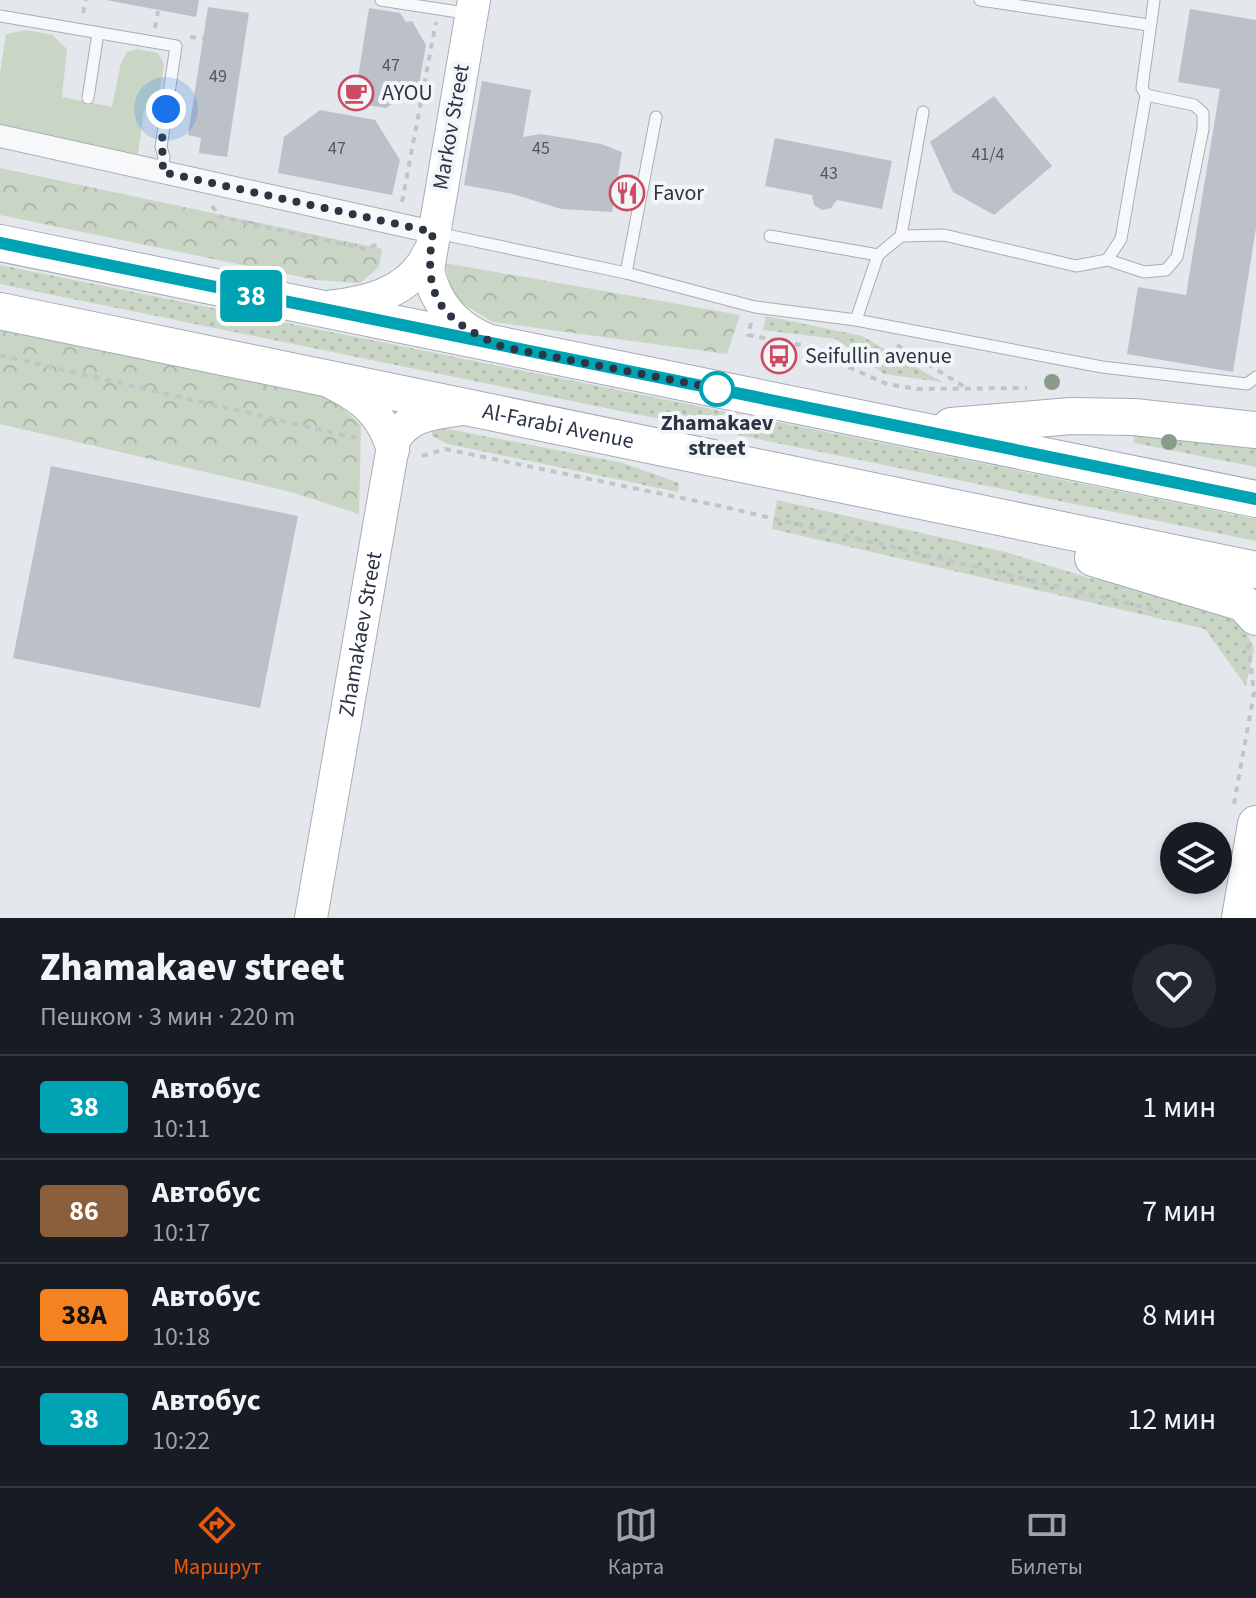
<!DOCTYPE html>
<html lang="ru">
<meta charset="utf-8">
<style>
:root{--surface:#171b24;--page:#242831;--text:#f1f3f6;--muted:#9ea1a6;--line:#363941;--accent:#ea580c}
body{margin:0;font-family:"Source Sans 3",sans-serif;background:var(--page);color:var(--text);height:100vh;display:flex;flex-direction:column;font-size:30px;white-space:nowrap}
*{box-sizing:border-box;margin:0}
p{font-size:26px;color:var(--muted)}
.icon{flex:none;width:44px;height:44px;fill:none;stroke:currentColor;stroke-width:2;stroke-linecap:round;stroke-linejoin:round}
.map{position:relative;height:918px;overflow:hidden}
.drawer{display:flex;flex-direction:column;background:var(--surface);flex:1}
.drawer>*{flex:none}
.badge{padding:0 16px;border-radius:6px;font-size:28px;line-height:52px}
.fabs{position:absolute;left:1160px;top:822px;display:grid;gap:16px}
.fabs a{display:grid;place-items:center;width:72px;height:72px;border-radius:50%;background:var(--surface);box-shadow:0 4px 12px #0003;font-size:40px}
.you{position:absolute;width:40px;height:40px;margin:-20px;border:6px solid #fff;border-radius:50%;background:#1a73e8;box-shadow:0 0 0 12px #1a73e833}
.map>.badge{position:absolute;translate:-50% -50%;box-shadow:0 0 0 4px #fff}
.round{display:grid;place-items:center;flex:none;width:84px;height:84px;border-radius:42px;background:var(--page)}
.headline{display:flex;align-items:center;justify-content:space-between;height:136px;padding:0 40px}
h1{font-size:38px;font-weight:800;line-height:60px}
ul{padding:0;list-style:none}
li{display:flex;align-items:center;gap:24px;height:104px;padding:0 40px;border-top:2px solid var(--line)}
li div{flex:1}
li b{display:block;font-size:30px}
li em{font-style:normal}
li .badge{min-width:88px;font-weight:700;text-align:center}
.dock{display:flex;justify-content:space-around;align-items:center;height:112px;border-top:2px solid var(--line);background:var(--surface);font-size:22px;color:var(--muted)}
.dock a{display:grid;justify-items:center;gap:4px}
.dock .active{color:var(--accent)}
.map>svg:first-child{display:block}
.grass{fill:url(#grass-dots)}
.forest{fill:url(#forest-crowns)}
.park{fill:#c9d5c5}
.building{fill:#bbc0c9}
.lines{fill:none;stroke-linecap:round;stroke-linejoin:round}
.lane-casing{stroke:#a9aeb6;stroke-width:13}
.street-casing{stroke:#a9aeb6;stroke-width:24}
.secondary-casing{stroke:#a9aeb6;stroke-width:34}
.primary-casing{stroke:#a3abb7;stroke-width:38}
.path{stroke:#c1c5ca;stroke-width:4;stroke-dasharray:6 6;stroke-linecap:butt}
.lane{stroke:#f6f8f9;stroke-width:11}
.street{stroke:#f6f8f9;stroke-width:22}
.secondary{stroke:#fff;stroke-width:32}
.primary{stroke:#fff;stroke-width:36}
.tree{fill:#8a9c89}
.line-casing{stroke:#fff;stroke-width:18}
.line{stroke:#00a3b4;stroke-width:12}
.walk{stroke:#2b3544;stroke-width:8;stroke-dasharray:0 14.4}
.stop-dot{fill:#fff;stroke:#00a3b4;stroke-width:4}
.labels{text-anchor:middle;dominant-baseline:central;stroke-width:8;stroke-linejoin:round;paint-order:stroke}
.number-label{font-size:18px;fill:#4f5865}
.poi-label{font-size:22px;fill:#2b3544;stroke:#f3f6f8;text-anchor:start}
.street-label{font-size:22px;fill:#2b3544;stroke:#f3f6f8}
.stop-label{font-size:22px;font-weight:bold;fill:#2b3544;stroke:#f3f6f8}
</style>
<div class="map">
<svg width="1256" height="918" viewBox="0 0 1256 918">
<defs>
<pattern id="grass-dots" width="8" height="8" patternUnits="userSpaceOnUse" patternTransform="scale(2)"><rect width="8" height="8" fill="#c9d5c5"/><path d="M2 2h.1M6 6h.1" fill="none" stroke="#adb7aa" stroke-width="1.8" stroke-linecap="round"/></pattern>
<pattern id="forest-crowns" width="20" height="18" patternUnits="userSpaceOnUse" patternTransform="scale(2)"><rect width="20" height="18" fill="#c9d5c5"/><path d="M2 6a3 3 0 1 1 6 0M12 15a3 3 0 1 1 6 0" fill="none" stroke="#adb7aa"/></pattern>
</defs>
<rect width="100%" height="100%" fill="#e4e7eb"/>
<g class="grass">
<polygon points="0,265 1256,519 1256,541 0,284"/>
<polygon points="766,316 862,336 942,382 884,374 836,339 763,330"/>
<polygon points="433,426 623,463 679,483 678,492 448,444 432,436"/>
<polygon points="1134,433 1256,442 1256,467 1134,443"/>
<polygon points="777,500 1009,553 1089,578 1203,600 1244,627 1254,649 1246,686 1205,629 772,529"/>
</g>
<g class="forest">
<polygon points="0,168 382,249 379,267 360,283 316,280 0,215"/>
<polygon points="445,263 740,315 727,354 493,322 453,298"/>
<polygon points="0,329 320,388 361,425 359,514 291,492 0,424"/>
</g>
<polygon class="park" points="26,30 52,35 67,49 62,97 112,107 121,63 127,52 137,49 158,53 164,64 157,111 144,110 138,154 0,128 0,73 6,34"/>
<g class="building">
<polygon points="106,0 199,0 196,17"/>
<polygon points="208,7 249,13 227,157 199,153 201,138 188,135"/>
<polygon points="369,8 400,13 406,22 412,21 426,45 419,85 410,91 407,102 395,102 386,108 354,103"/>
<polygon points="1190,9 1256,20 1256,228 1233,372 1127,354 1138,287 1186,295 1220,89 1178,82"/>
<polygon points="482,81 531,90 523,137 541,134 601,144 622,152 612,212 561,209 513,194 464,185"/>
<polygon points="994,96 1052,166 994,215 953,192 930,142"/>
<polygon points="320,110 375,120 400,160 392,195 278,173 284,137"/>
<polygon points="775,138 892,161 882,209 837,200 831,208 822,210 814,205 812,195 765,186"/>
<polygon points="51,466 298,516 260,708 13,658"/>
</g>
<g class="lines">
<g class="lane-casing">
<g id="lane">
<polyline points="381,0 471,14"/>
<polyline points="980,0 1149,25"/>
<polyline points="0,16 176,46 161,147 164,157 162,172"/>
<polyline points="88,98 98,33"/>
<polyline points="437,233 626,273 755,307 856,320 1102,367 1247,384 1256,377"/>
<polyline points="770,236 878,255 856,320"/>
<polyline points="901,236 923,112"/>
<polyline points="878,255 901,236 944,235 1076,266 1107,260 1121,239 1146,95"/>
<polyline points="1108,260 1144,272 1166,270 1177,257 1203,129 1203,113 1194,105 1146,95 1142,88 1154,0"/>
<polyline points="626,273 656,117"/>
</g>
</g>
<g class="street-casing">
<polyline id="street" points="0,136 433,232"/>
</g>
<g class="secondary-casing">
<g id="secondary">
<path d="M474,0L428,270C435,302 454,326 485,339"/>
<path d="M327,307C366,303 410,293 428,254"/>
<path d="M334,384C364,399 383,415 393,450"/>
<path id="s1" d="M311,918L394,440C409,414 435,413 463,409"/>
</g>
</g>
<g class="primary-casing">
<g id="primary">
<polyline points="0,243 1256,499"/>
<path id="s2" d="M0,311L1256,570"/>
<polyline points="951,426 1071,416 1134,417 1256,430"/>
<polyline points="1093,558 1243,603 1256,617"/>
<polyline points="1240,918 1256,824"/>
</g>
</g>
<g class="path">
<polyline points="83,13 86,0"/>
<polyline points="155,28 158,11"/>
<polyline points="190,37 203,38"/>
<polyline points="402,202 436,22"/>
<polyline points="212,206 221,217 364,249 382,243"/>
<polyline points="751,323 748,335 811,347 816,353 887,384 917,389 1027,388"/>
<polyline points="897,345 968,389"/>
<polyline points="0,355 360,439"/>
<polyline points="422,456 445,449 725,507 1160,611"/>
<polyline points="1234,804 1254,693 1248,643"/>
</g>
<use href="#lane" class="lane"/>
<use href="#street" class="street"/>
<use href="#secondary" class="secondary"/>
<use href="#primary" class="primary"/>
</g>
<g class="tree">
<circle cx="1052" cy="382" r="8"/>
<circle cx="1169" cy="442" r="8"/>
</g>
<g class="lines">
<g class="line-casing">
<polyline id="line" points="0,243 1256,499"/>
</g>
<use href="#line" class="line"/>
<path class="walk" d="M166,109L161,147L164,157L162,172L433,232C422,300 442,320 503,347L729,391L717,389"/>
</g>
<defs>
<g id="cafe-ring" transform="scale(1.8)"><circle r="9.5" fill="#f3f6f8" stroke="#cd4c63" stroke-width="1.5"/><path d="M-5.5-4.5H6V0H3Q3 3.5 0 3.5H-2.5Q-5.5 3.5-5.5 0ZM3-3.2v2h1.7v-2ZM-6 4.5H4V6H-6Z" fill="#cd4c63"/></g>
<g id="restaurant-ring" transform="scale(1.8)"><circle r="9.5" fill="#f3f6f8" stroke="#cd4c63" stroke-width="1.5"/><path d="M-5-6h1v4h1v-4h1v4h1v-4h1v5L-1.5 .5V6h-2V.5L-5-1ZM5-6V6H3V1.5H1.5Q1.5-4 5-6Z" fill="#cd4c63"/></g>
<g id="bus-ring" transform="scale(1.8)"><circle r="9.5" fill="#f3f6f8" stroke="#cd4c63" stroke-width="1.5"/><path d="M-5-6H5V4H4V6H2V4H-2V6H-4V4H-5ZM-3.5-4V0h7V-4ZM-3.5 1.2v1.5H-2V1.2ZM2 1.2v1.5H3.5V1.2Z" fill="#cd4c63"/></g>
</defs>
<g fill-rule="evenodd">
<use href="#cafe-ring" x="356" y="93"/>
<use href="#restaurant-ring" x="627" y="193"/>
<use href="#bus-ring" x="779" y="356"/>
</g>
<circle class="stop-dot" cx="717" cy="389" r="16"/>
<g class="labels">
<g class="number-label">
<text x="391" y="65">47</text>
<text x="218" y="76">49</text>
<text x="337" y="148">47</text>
<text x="541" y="148">45</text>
<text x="988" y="154">41/4</text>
<text x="829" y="173">43</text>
</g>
<g class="poi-label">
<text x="382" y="93">AYOU</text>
<text x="653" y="193">Favor</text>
<text x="805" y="356">Seifullin avenue</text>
</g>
<g class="street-label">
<text transform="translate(451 127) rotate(-80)">Markov Street</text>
<text stroke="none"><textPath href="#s2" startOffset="570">Al-Farabi Avenue</textPath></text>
<text stroke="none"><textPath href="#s1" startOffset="288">Zhamakaev Street</textPath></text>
</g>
<g class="stop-label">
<text x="717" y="423">Zhamakaev<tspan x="717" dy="25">street</tspan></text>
</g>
</g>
</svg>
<div class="fabs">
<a><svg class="icon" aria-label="layers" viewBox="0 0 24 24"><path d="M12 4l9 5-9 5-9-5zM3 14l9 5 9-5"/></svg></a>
</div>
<div class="you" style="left:166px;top:109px"></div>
<b class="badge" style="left:251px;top:296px;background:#00a3b4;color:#fff">38</b>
</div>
<section class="drawer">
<div class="headline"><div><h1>Zhamakaev street</h1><p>Пешком · 3 мин · 220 m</p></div><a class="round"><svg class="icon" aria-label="heart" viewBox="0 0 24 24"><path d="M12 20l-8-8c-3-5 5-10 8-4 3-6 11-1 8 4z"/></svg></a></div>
<ul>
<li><span class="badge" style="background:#00a3b4;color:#fff">38</span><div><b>Автобус</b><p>10:11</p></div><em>1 мин</em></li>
<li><span class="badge" style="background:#8b5e3c;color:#fff">86</span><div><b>Автобус</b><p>10:17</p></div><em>7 мин</em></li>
<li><span class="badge" style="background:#f58220;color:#111">38А</span><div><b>Автобус</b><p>10:18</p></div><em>8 мин</em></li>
<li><span class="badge" style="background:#00a3b4;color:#fff">38</span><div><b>Автобус</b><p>10:22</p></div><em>12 мин</em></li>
</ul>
</section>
<nav class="dock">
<a class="active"><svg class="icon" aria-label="directions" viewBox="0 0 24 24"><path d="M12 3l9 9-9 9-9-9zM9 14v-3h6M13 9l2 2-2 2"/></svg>Маршрут</a>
<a><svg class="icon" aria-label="map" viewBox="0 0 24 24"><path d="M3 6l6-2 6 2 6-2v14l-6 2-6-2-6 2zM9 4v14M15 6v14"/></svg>Карта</a>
<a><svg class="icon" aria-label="tickets" viewBox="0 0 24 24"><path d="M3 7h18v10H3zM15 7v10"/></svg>Билеты</a>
</nav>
